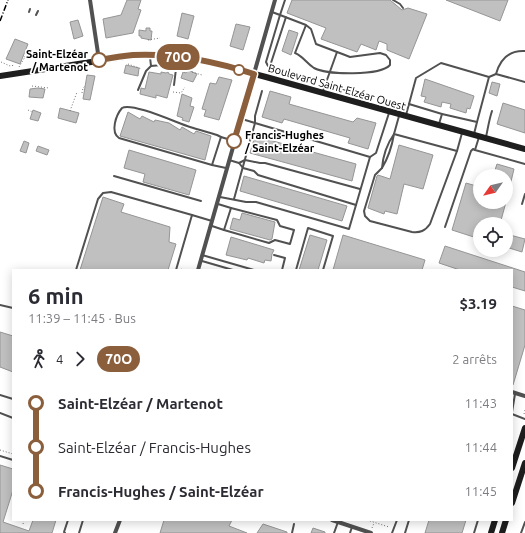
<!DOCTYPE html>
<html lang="fr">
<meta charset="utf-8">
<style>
:root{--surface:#fff;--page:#f7f7f7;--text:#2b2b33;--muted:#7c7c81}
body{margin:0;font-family:Ubuntu,sans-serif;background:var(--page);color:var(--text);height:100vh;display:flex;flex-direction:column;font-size:15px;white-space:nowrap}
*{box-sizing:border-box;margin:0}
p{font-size:13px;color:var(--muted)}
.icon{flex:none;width:22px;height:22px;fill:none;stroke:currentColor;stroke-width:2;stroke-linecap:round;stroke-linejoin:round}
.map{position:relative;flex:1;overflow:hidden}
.details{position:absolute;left:12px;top:269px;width:501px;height:252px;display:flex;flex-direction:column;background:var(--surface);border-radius:0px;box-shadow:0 2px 10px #0003}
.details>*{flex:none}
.badge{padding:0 8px;border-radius:13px;font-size:14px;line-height:26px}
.needle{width:26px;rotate:236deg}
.controls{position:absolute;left:473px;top:169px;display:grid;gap:8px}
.controls a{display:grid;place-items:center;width:40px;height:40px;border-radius:50%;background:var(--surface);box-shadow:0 2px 10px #0003;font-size:20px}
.map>.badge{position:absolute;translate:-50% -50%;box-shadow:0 0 0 2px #fff}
.legs{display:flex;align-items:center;gap:6px;height:44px;padding:0 16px;font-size:13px}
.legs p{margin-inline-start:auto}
.head{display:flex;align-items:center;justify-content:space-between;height:68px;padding:0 16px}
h1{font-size:22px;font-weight:700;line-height:30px}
ul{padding:0 16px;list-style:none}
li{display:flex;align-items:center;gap:14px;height:44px;font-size:15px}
li i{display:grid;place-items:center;width:6px;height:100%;margin:0 5px;background:currentColor}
li i::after{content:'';width:10px;height:10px;margin:-5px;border:3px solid;border-radius:50%;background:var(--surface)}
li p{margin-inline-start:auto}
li:first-child i{background:linear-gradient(#0000 50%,currentColor 0)}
li:last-child i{background:linear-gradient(currentColor 50%,#0000 0)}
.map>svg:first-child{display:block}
.building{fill:#c0c0c0;stroke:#959595}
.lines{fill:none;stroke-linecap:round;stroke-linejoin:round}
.path{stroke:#737373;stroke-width:1;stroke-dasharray:1 2;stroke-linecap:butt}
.lane{stroke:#515151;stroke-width:2}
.street{stroke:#515151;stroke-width:4}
.secondary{stroke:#1e1e1e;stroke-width:6}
.rail{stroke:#000;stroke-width:1.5;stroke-dasharray:6 2 1 2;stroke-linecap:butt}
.line-1-casing{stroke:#fff;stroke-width:9}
.line-1{stroke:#8b5e3c;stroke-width:6}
.stop-1-dot{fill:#fff;stroke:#8b5e3c;stroke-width:2}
.labels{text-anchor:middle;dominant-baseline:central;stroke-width:3.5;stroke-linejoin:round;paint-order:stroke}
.stop-label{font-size:11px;font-weight:bold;fill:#000;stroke:#fff;text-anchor:end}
.street-label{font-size:11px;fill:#000;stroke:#fff}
</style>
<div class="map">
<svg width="525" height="533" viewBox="0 0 525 533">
<rect width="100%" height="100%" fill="#fff"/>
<g class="building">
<polygon points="127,0 141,0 138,9 141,10 133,33 106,38 103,19 121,15"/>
<polygon points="292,0 390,0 402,10 408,8 427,14 409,59 387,50 387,44 379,41 376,50 361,44 357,52 321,39 326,28 287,13"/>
<polygon points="446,0 508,0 500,21"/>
<polygon points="182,13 194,16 188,39 177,36"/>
<polygon points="78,20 83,36 74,39 70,22"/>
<polygon points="236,24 250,27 243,50 230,46"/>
<polygon points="146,28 150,28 150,31 152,31 151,40 141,38 141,36 139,36 139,30 146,31"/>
<polygon points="289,30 298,33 291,55 282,51"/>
<polygon points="15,39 28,44 20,64 6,59"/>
<polygon points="126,65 139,68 138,76 124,73"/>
<polygon points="188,70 197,74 193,82 181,78 183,72 186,73"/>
<polygon points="149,72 161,74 161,72 166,73 168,72 169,74 173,75 167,98 156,95 156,98 140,94 141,88 145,89"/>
<polygon points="87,75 95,76 90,100 83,99"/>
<polygon points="219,77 232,80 219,120 204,116 206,110 202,109 210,83 216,84"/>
<polygon points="425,79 474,96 470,109 467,108 466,113 450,108 451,104 442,102 441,107 424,102 426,97 421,96"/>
<polygon points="492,82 500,84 497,96 489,93"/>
<polygon points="38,88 45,89 43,98 29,97 30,89"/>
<polygon points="270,91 291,97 289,104 353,122 357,118 376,123 368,149 348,143 350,138 284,119 282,123 262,117"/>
<polygon points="182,94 192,98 190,106 194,107 189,122 182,120 183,118 177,116"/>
<polygon points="503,103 525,110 525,133 497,124"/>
<polygon points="60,108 79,113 76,123 58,118"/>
<polygon points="33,110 41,113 38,121 30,119"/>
<polygon points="128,112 140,119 142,116 154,122 155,120 169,123 180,130 182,127 194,134 196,131 211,136 205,160 120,136"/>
<polygon points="255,136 356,164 352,181 250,153"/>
<polygon points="24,141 29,143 26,153 20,151"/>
<polygon points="399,145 433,155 423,189 404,184 397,214 385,211 384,214 368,208 377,176 378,175 390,179"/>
<polygon points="38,146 49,150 47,155 36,151"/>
<polygon points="129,150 196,170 189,195 143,182 145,174 124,168"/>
<polygon points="497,164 514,169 508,194 506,194 506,176 493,176"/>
<polygon points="244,176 347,206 342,221 240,191"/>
<polygon points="466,183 480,187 480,202 506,202 500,224 480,224 480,239 452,230"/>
<polygon points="103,197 124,204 121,212 170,227 169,242 176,244 168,270 80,270"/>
<polygon points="242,213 275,222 272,239 270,240 230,229 233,218 240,220"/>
<polygon points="506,234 525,239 522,252 506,247"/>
<polygon points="310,235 327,240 318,270 299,270"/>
<polygon points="343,235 425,260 422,270 333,270"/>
<polygon points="231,237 274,250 272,254 271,261 265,260 264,263 248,258 247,260 226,255"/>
<polygon points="445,246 525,272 525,291 512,287 512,270 460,270 439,263"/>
<polygon points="512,306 525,310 525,345 513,385 512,384"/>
<polygon points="0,332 13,336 13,372 0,367"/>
<polygon points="0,465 13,469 13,490 3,522 29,531 33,520 56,520 52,533 0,533"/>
<polygon points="164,520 232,520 229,526 247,533 160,533"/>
<polygon points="429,520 466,520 462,533 425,533"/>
<polygon points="263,524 287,532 287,533 257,533"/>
<polygon points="313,528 325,532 325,533 311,533"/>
</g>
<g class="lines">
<g class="path">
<polyline points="148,40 160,38"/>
<polyline points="1,62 10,66 15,65"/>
<polyline points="128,64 142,69"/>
<polyline points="19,67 25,57 23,56"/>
<polyline points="192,72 202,75"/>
<polyline points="32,86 49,88"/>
<polyline points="173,92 181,93 185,87"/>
<polyline points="82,93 83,88 85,86"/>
<polyline points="28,110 32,112"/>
<polyline points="70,111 77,92"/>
<polyline points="181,269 183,270"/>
<polyline points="524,414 525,410"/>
<polyline points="0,450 13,454"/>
<polyline points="367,520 389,527"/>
<polyline points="23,524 24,520"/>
<polyline points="372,528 374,523"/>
</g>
<g class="lane">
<polyline points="393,0 400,4 403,8"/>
<polyline points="29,12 30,9"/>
<polyline points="272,12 280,15 285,0"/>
<polyline points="36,15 38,11"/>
<path d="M286,17L270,66H268L266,62L280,15L306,25L295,53C303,56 306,63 314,68C327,75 380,76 390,65V60L386,55L380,53L350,57L345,55L316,44L311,29L306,25"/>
<polyline points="150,57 151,66 162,65 176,69 179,58"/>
<path d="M496,74C500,60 508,50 525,51"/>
<polyline points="489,77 496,74 525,82"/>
<polyline points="174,85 176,69"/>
<polyline points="138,90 146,71 151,66"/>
<polyline points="262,91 255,116 255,123 370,157"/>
<polyline points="323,91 337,52"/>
<polyline points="409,104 416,78 441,63 489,77 477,122"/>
<polyline points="406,115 409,104 442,114"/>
<polyline points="399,116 394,134 457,151 462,133"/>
<polyline points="439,124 442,114 477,122 474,134"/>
<path d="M394,134C392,146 388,158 382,168C383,156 387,144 394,134Z"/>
<polyline points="479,137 475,150 525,164"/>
<path d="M486,137C488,128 489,120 492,111"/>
<polyline points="229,160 239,163"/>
<path d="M212,165L119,138C110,132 116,115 122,108C132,102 177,123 190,127C199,130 208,132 217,135L221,137"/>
<polyline points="226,168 212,165 221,137 234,141"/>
<path d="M382,168L375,175L364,211L365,216L370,221L412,232C420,233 425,231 430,224L457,151"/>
<polyline points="114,176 201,201"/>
<polyline points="220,197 246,202 256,202 349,229 370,157 376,153 389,113"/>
<polyline points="234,199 255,123 242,119"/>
<polyline points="522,204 525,194"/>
<polyline points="356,205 258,175 254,171 243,168 239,163 245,160 260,163 265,163 360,189"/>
<polyline points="212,226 224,230 231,208 218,204"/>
<polyline points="445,227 471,151 473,149 475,150"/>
<polyline points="224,230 269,243 275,240 290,244 294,230 280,226 277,220 231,208"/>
<polyline points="202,255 254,270"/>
<polyline points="274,255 285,258 282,270"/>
<polyline points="202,261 233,270"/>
<polyline points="76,270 98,199 103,193 111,192 192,215"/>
<polyline points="176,270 192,215 212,221"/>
<polyline points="296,270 308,228 333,236 323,270"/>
<polyline points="0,305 13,308"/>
<polyline points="0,395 13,399"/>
<polyline points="512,412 515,394"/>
<polyline points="0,413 13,418"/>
<polyline points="512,414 525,419"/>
<polyline points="0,456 13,460"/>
<polyline points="247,520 251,520"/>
<polyline points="65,533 64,532 68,520"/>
<polyline points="79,533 83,520"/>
<polyline points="292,533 294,524"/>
<polyline points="334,533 338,522"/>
<polyline points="350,533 352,527"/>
<polyline points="392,533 397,520"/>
<polyline points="405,533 409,520"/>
<polyline points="474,533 478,520"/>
<polyline points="521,533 525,522"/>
</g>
<g class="street">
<polyline points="90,0 99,60"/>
<polyline points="198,270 275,0"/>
<polyline points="512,392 525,396"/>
<polyline points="332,520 371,533"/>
<polyline points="115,533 120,520"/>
</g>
<g class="secondary">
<polyline points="0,76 130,56 158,55 199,59 266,77 525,149"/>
<polyline points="512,468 525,428"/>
<polyline points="512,503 525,463"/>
<polyline points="491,533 495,520"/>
<polyline points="502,533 506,520"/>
</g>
<polyline class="rail" points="0,21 8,0"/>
</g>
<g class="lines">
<g class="line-1-casing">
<path id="line-1" d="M99,60C110,58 121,56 133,55C174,53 214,61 254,74L234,141"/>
</g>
<use href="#line-1" class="line-1"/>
</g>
<g class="stop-1-dot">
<circle cx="99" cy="60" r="7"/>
<circle cx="239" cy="70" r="5"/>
<circle cx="234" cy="141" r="7"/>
</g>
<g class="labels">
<g class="stop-label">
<text x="88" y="54">Saint-Elzéar<tspan x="88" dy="13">/ Martenot</tspan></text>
<text x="245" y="135" text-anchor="start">Francis-Hughes<tspan x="245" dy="13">/ Saint-Elzéar</tspan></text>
</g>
<g class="street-label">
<text transform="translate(337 87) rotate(16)">Boulevard Saint-Elzéar Ouest</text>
</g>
</g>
</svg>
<div class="controls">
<a><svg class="needle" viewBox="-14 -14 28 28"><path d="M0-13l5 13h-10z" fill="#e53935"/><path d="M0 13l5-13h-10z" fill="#7c7c81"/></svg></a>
<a><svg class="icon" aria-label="locate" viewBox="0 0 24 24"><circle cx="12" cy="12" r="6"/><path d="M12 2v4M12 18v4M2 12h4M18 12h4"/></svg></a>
</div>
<b class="badge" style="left:178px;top:57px;background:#8b5e3c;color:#fff">70O</b>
<section class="details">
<div class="head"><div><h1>6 min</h1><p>11:39 – 11:45 · Bus</p></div><b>$3.19</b></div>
<div class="legs"><svg class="icon" aria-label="walk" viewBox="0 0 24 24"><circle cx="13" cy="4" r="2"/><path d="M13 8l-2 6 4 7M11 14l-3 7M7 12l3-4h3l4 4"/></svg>4<svg class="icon" aria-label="forward" viewBox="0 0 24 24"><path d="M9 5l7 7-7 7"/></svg><b class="badge" style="background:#8b5e3c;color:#fff">70O</b><p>2 arrêts</p></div>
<ul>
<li><i style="color:#8b5e3c"></i><b>Saint-Elzéar / Martenot</b><p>11:43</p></li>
<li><i style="color:#8b5e3c"></i><span>Saint-Elzéar / Francis-Hughes</span><p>11:44</p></li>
<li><i style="color:#8b5e3c"></i><b>Francis-Hughes / Saint-Elzéar</b><p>11:45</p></li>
</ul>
</section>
</div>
